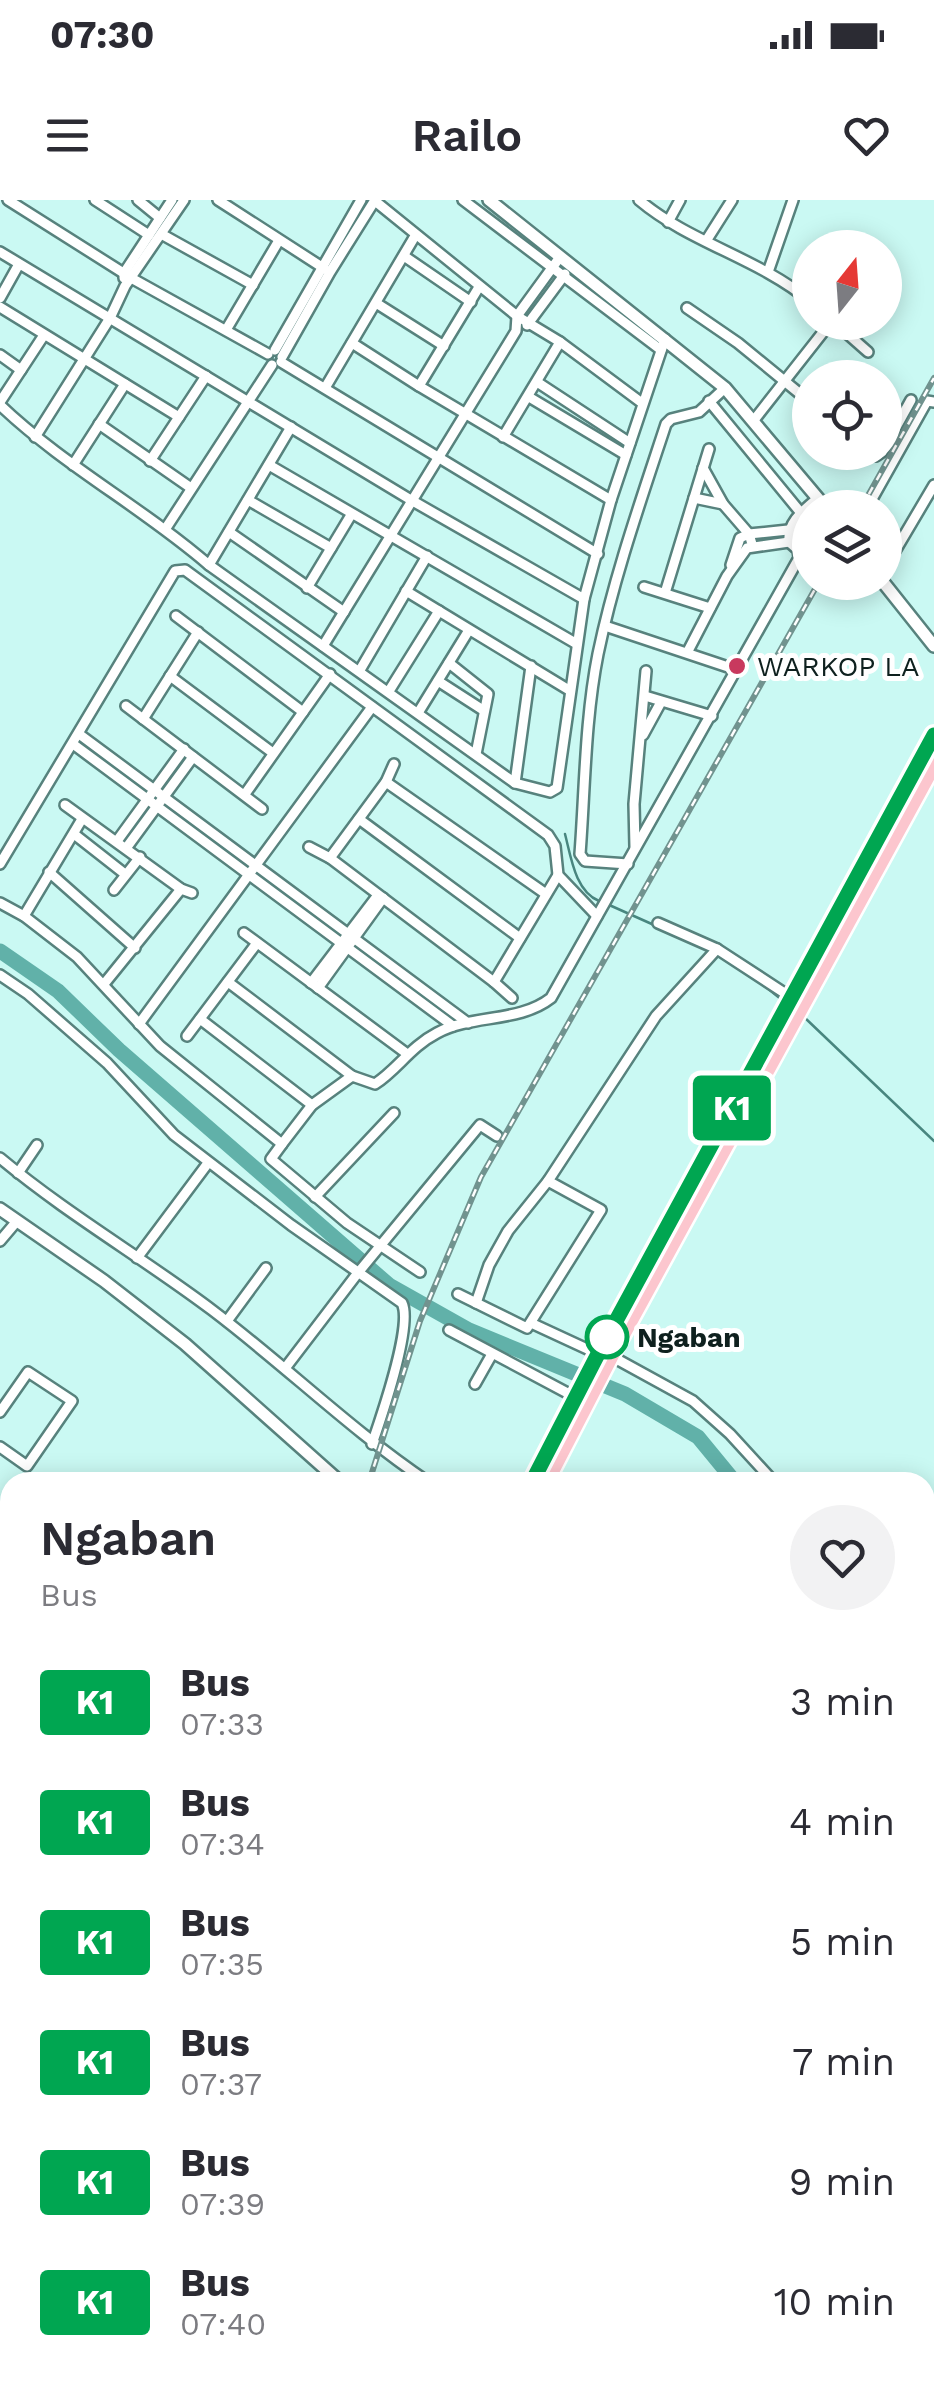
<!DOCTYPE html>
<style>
:root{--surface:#fff;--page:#f2f2f3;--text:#2b2b33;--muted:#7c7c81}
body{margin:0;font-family:"Work Sans",sans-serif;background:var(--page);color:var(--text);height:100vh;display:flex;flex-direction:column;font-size:38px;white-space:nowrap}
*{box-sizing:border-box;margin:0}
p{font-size:32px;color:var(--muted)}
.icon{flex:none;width:55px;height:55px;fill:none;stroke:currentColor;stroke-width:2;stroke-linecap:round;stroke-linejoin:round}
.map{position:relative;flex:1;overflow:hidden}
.drawer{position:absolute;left:0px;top:1272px;width:935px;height:912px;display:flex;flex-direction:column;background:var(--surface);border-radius:30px 30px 0 0;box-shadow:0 5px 25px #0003}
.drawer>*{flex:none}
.badge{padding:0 20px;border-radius:8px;font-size:35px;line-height:65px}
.needle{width:65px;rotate:17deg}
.buttons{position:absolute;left:792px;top:30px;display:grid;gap:20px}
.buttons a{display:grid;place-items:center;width:110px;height:110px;border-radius:50%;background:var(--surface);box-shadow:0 5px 25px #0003;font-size:50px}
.map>.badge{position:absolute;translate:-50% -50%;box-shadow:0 0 0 5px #fff}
.round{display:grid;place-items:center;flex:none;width:105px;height:105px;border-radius:52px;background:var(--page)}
.headline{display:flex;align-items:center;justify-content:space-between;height:170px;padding:0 40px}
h1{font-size:48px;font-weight:600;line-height:75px}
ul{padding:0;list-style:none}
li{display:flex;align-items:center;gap:30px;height:120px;padding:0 40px}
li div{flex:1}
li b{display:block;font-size:38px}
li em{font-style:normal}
li .badge{min-width:110px;font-weight:700;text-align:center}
.status{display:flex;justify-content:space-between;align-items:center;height:70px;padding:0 50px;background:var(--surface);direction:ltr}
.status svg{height:28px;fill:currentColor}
header{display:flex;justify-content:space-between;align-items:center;height:130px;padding:0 40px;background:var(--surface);font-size:45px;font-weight:600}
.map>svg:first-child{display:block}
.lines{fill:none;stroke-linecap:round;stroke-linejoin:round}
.stream{stroke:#48867f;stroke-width:2.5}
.river{stroke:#61b1a9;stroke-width:15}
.minor-casing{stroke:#57827d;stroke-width:14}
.tertiary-casing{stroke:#57827d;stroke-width:16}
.trunk-casing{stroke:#fff;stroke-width:20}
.minor{stroke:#fff;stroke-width:9}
.tertiary{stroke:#fff;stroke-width:11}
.trunk{stroke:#fcc6ce;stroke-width:15}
.rail-casing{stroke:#71938f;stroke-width:6}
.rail{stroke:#fff;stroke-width:2.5;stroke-dasharray:8;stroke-linecap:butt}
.line-casing{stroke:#fff;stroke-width:22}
.line{stroke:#00a651;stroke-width:15}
.poi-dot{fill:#c8395e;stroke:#fff;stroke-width:4}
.stop-dot{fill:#fff;stroke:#00a651;stroke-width:5}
.labels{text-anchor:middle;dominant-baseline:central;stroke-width:10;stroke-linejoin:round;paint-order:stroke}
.poi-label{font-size:28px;fill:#0e201e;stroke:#fff;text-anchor:start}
.stop-label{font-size:28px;font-weight:bold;fill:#0e201e;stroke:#fff;text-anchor:start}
</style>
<div class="status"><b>07:30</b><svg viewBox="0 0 49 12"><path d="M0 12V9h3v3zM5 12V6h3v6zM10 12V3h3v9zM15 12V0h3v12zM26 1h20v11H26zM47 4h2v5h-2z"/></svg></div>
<header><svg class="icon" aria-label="menu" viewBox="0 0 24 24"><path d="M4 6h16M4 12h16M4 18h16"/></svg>Railo<svg class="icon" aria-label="heart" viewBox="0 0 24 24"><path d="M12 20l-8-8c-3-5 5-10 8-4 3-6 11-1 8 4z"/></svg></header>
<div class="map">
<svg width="934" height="2184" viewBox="0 0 934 2184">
<rect width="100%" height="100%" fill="#caf9f3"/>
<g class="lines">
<g class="stream">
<path d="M565,634C571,657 575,691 599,701"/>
<polyline points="607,704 654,725"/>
<polyline points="666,731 681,738"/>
<polyline points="761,783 782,800"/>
<polyline points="804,817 934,941"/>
</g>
<g class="river">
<polyline points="0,751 58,791 119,850 389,1085 469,1130 625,1194 698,1237 735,1282"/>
<polyline points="0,1419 10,1426"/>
<polyline points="925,1497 934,1506"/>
<polyline points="925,1932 934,1939"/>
</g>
<g class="minor-casing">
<g id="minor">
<polyline points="8,0 133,79 268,154"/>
<polyline points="95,0 149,35"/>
<polyline points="138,0 160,18"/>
<polyline points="218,0 325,69"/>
<polyline points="463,0 661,150"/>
<path d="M639,0C690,43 758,58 810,101"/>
<polyline points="375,1 517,116 560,142 642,203"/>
<polyline points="668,22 680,0"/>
<polyline points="163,35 253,85"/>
<polyline points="706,41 732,0"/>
<polyline points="0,52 411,300 584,399"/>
<polyline points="404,56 471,102"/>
<polyline points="768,72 793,0"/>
<polyline points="124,78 124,73 172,0"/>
<polyline points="0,98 19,64"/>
<polyline points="376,103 444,146"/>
<polyline points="0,107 179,217"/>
<polyline points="687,108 738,143 810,202"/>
<polyline points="834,122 868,152"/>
<polyline points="527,125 565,74"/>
<polyline points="226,130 278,42"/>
<polyline points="352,143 419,186 611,300"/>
<polyline points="275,150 361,0"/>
<polyline points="0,155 21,170"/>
<polyline points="282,157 330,72 375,0"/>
<polyline points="281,162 598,354"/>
<polyline points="537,182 630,243"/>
<polyline points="419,186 479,87"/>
<polyline points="325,188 415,36"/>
<polyline points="529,197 626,255"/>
<polyline points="709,201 801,313"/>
<polyline points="0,202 44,135"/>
<path d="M0,205C64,266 142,307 209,365L515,583L550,592L557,588L584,399L611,300L665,139"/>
<polyline points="754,220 831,122"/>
<polyline points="99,224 191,288"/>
<polyline points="35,237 110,118 125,86 184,0"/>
<polyline points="503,237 560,142"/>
<polyline points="885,247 911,200"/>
<polyline points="869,252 876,256 882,252"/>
<polyline points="150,261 206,176"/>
<polyline points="73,265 125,184"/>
<polyline points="269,265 577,444"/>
<polyline points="703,268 723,304 749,334 752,344"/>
<polyline points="694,298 723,304"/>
<polyline points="248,300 331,348"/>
<polyline points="867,308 927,201 934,202"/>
<polyline points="166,328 272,165"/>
<polyline points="229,332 344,412"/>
<polyline points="209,365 291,227"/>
<polyline points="731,365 740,338 749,334 788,330"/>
<polyline points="885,368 934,285"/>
<polyline points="644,387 710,408"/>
<polyline points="307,388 351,315"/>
<polyline points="406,391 569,490"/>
<polyline points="665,393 709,249"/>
<polyline points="176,416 303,512"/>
<polyline points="605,426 737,470"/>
<polyline points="323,446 516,131 517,116 560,57"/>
<polyline points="688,451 727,376 747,348 789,342"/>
<polyline points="449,463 488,494 476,554"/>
<polyline points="360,470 427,356"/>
<polyline points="170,476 273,553"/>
<polyline points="438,481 483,510"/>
<polyline points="389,491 439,411"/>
<polyline points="645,496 712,516"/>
<polyline points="126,506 262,609"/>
<polyline points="418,513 469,430"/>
<polyline points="143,519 198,432"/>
<polyline points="79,534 468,823"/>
<polyline points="643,535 661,502"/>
<polyline points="73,544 453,826"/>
<polyline points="386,582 546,694"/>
<polyline points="515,583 531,466"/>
<polyline points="245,594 330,474"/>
<polyline points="65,605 181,689 192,693"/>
<polyline points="359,619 520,738"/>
<polyline points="74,634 125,674"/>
<polyline points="117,641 184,549"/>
<polyline points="127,647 193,557"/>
<polyline points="309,647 330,658 494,782 558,675"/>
<polyline points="635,647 634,604 646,471"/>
<polyline points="330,658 386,582 394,564"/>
<polyline points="0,664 175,371 185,370 548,635 555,646 558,675 597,716"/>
<path d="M628,664L585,661L580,654C585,588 585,519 598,454C614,377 641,300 666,224L671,219L699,212L725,188"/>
<polyline points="49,672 135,748"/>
<polyline points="114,690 140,657"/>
<path d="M0,703L24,716L77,757L160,846L282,944L312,905L352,876L375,884C398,869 410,847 437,833C472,814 519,823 551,798L799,358L798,350L789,342C787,322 804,310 818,298"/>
<polyline points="24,716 82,619"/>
<polyline points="658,723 717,749 792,798"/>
<polyline points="244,733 406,853"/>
<path d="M0,775L28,794L107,863L174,935L291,1025L402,1103C413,1125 381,1218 372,1244"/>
<polyline points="228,782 352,876"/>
<polyline points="494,782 512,798"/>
<polyline points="311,783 378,695"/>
<polyline points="104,784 181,689"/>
<polyline points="318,788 383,698"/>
<polyline points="200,819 312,905"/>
<polyline points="139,824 372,507"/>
<polyline points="187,836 257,743"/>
<polyline points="282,944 271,959 347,1023 420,1072"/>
<path d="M0,958C67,1014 143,1058 212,1110C286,1166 352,1231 428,1282"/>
<polyline points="18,973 37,945"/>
<polyline points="315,997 394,913"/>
<polyline points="0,1041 17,1021"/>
<polyline points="137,1058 208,963"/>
<polyline points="458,1094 527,1128 601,1010 548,981"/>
<polyline points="476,1103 489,1065 508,1031 548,981 656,816 717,749"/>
<polyline points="227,1121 266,1068"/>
<polyline points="531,1123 598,1154"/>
<polyline points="449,1130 575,1197"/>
<polyline points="611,1156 693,1201 730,1234 774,1282"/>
<polyline points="286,1167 357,1074 480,925 497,936"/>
<polyline points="475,1184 492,1154"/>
<polyline points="0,1212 28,1172 72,1201 27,1266 0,1247"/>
<polyline points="10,1325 1,1335 1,1342 10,1353"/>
<polyline points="925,1449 934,1457"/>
<polyline points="0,1494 10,1500"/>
<polyline points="925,1523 934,1531"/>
<polyline points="0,1575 10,1581"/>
<polyline points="0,1652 10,1636"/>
<polyline points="925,1653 934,1640"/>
<polyline points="0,1663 10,1669"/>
<polyline points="0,1718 10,1724"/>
<polyline points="0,1772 10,1778"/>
<polyline points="925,1849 934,1855"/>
<polyline points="925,1902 934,1908"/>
<polyline points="925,1950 934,1956"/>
<polyline points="925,2009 934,2015"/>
<polyline points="925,2101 934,2089"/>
<polyline points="925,2152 934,2158"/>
<polyline points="925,2167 934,2173"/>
<polyline points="281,2175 294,2184"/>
<polyline points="554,2175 570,2184"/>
<polyline points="718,2175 732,2184"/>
<polyline points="867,2175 881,2184"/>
<polyline points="454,2178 466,2184"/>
<polyline points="310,2184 316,2175"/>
<polyline points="386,2184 391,2175"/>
<polyline points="496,2184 502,2175"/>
<polyline points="506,2184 511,2175"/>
<polyline points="643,2184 649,2175"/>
<polyline points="747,2184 753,2175"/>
<polyline points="795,2184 802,2175"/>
<polyline points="843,2184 850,2175"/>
<polyline points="901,2184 909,2175"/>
</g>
</g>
<g class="tertiary-casing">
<g id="tertiary">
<polyline points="489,0 725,188 826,308"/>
<polyline points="883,382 934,446"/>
<polyline points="0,1009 104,1081 185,1144 340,1282"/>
<polyline points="925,1620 934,1625"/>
<polyline points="925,1695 934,1699"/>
</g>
</g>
<g class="trunk-casing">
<g id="trunk">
<polyline points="532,1282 598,1154 934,535"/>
<polyline points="546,1282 611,1156 934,564 922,557"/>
<polyline points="97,2184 102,2175"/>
<polyline points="111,2184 117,2175"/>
</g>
</g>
<use href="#minor" class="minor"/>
<use href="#tertiary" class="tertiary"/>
<use href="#trunk" class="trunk"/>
<g class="rail-casing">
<g id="rail">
<polyline points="861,308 934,178"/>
<polyline points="369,1282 420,1121 481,977 819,382"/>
<polyline points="70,2184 73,2175"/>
</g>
</g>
<use href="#rail" class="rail"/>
</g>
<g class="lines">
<g class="line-casing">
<polyline id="line" points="532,1282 598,1154 934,535"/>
</g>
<use href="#line" class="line"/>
</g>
<circle class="poi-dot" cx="737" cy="466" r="10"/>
<circle class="stop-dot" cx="607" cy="1137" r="20"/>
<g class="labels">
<g class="poi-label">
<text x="757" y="466">WARKOP LA</text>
</g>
<g class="stop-label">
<text x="637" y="1137">Ngaban</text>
</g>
</g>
</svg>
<div class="buttons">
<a><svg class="needle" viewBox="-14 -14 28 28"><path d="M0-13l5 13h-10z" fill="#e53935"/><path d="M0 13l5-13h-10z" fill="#7c7c81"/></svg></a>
<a><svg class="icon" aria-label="locate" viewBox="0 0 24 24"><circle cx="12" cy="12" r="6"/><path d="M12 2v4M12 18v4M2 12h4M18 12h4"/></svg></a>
<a><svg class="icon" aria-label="layers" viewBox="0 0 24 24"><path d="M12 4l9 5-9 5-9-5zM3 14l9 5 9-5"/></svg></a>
</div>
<b class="badge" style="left:732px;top:908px;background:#00a651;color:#fff">K1</b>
<section class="drawer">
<div class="headline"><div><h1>Ngaban</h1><p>Bus</p></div><a class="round"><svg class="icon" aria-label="heart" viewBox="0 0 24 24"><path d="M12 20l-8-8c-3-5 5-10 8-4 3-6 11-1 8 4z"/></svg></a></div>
<ul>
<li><span class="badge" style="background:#00a651;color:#fff">K1</span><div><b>Bus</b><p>07:33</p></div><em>3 min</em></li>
<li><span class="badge" style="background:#00a651;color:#fff">K1</span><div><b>Bus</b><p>07:34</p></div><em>4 min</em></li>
<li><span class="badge" style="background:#00a651;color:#fff">K1</span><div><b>Bus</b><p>07:35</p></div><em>5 min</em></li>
<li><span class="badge" style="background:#00a651;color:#fff">K1</span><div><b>Bus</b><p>07:37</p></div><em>7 min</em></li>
<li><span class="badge" style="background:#00a651;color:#fff">K1</span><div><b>Bus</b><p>07:39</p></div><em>9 min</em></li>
<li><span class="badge" style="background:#00a651;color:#fff">K1</span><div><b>Bus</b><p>07:40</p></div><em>10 min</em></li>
</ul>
</section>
</div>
